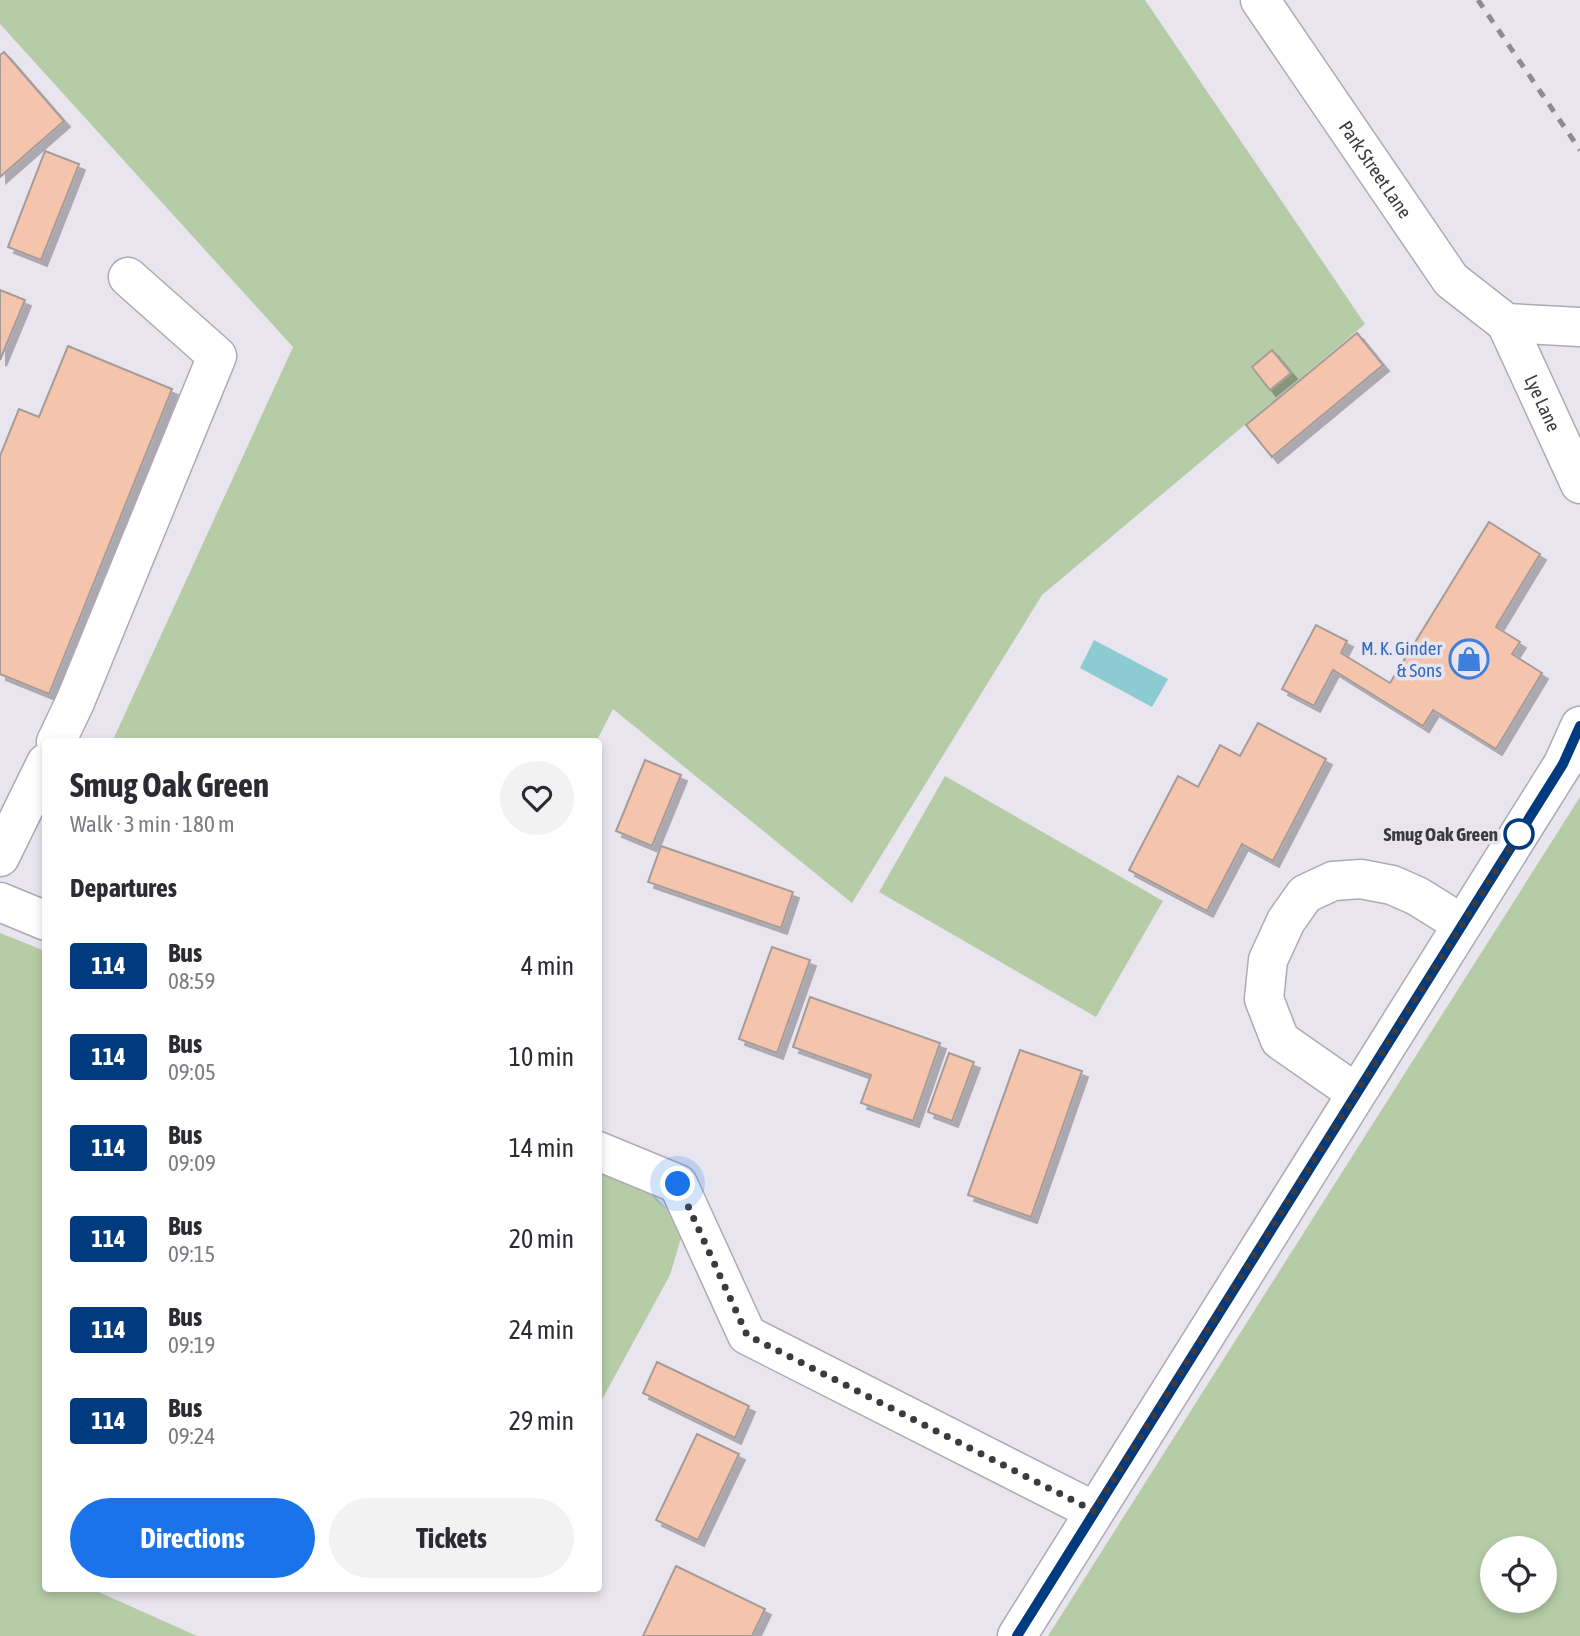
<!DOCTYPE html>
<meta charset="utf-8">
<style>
:root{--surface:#fff;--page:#f2f2f3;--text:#2b2b33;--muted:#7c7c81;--accent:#1a73e8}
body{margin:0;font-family:"Asap Condensed",sans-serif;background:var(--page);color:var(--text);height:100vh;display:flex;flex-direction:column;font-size:26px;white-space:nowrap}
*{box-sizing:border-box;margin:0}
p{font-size:23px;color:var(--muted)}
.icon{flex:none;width:38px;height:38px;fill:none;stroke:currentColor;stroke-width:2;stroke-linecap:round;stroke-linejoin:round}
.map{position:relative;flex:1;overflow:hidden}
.side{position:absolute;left:42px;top:738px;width:560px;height:854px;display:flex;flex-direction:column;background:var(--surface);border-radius:7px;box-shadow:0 4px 10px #0003}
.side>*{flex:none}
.badge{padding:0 14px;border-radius:5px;font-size:24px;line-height:46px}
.controls{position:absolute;left:1480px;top:1536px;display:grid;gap:14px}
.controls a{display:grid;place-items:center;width:77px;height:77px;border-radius:50%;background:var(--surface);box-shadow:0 4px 10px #0003;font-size:35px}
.you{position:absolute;width:35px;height:35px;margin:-18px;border:5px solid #fff;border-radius:50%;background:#1a73e8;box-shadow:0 0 0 10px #1a73e833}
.map>.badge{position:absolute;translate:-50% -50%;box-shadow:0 0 0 4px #fff}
h2{padding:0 28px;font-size:26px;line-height:63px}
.round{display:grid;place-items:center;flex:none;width:74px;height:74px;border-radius:37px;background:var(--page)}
.summary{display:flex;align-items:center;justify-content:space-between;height:119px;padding:0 28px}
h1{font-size:33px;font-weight:700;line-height:52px}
.primary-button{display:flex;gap:14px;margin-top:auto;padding:14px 28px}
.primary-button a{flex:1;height:80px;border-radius:42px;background:var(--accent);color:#fff;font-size:28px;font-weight:700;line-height:80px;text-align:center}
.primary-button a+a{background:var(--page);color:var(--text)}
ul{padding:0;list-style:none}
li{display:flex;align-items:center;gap:21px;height:91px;padding:0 28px}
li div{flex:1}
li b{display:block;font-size:26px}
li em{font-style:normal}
li .badge{min-width:77px;font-weight:700;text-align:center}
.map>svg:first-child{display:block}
.green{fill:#b6cca7;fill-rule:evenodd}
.water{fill:#8dcbd3}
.building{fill:#f5c4ad;stroke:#a69c97;stroke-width:2;filter:url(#shadow)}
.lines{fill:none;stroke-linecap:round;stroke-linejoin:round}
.minor-casing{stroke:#adaab3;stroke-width:41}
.minor{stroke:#fff;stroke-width:38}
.rail{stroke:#8d8a91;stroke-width:5;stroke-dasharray:9 9;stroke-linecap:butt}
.line-casing{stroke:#fff;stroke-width:16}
.line{stroke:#003b80;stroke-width:10}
.walk{stroke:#3b3a3e;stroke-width:7;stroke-dasharray:0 12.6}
.stop-dot{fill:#fff;stroke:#003b80;stroke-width:3.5}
.labels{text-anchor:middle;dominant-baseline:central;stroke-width:7;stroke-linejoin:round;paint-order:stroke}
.street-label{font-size:19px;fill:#3b3a3e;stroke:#e9e5ef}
.shop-label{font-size:19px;fill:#366cbe;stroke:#e9e5ef;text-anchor:end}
.stop-label{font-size:19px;font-weight:bold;fill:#3b3a3e;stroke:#e9e5ef;text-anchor:end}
</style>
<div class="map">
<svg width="1580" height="1636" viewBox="0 0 1580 1636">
<defs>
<filter id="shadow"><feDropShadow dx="6" dy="6" stdDeviation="0" flood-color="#0004"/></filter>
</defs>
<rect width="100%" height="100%" fill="#e9e5ef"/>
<g class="green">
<polygon points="0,0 1145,0 1365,324 1042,595 852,903 613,709 596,742 112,742 293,347 0,24"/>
<polygon points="945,776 1163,901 1096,1017 879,892"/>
<path d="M1580,797V1636H1048ZM1493,1549H1545V1601H1493Z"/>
<polygon points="0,933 45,951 46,1589 92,1589 197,1636 0,1636"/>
<polygon points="599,1172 653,1194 684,1228 670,1275 599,1405"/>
</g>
<polygon class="water" points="1094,640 1168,679 1152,707 1080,668"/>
<g class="building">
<polygon points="4,52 64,121 0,177 0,55"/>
<polygon points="45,151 79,164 41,260 8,247"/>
<polygon points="0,290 25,300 0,360"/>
<polygon points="1357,333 1383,365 1272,457 1246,425"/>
<polygon points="68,346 172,389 49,694 0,674 0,456 19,409 39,417"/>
<polygon points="1272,350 1291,373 1270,390 1252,367"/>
<polygon points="1489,522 1540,554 1496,627 1520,642 1512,654 1542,673 1496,749 1433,710 1423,726 1333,670 1314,706 1282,689 1316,625 1347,641 1341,653 1390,683"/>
<polygon points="1258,723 1326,759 1273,861 1242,844 1207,911 1129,870 1178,776 1198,787 1220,745 1240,756"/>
<polygon points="645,760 681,775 652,846 616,831"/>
<polygon points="661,846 793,892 781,928 648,882"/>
<polygon points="772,947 810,960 777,1053 739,1039"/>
<polygon points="810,997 940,1043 913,1121 861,1103 871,1075 793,1047"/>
<polygon points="1020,1050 1082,1071 1031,1217 968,1195"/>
<polygon points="949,1053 974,1062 952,1121 928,1112"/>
<polygon points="657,1362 749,1406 735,1438 643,1393"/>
<polygon points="697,1434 739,1454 698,1540 656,1520"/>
<polygon points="676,1566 765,1609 752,1636 643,1636"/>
</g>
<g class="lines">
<g class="minor-casing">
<g id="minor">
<path id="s1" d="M1260,0L1451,280L1506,323"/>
<path id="s2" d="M1506,323L1580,484"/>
<polyline points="1506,323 1580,327"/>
<polyline points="56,742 75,702 217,356 128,277"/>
<polyline points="0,857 46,763"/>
<polyline points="0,902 46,921"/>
<polyline points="1356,1093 1280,1040 1264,999 1268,960 1286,921 1305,894 1333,881 1361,879 1392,885 1417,896 1462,924"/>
<polyline points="598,1151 678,1184 747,1335 1094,1511"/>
<polyline points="1017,1636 1563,764 1580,726"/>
</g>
</g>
<use href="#minor" class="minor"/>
<polyline class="rail" points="1478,0 1580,150"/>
</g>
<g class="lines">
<g class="line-casing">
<polyline id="line" points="1017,1636 1563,764 1580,726"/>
</g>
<use href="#line" class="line"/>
<polyline class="walk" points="678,1184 747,1335 1094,1511 1519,834"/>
</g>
<defs>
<g id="shop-ring" transform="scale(2.0125)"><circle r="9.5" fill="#e9e5ef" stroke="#3f7fe0" stroke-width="1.5"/><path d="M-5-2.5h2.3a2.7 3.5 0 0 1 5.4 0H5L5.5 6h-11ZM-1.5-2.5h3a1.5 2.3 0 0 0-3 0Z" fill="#3f7fe0"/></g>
</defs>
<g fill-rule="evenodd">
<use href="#shop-ring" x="1469" y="659"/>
</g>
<circle class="stop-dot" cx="1519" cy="834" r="14"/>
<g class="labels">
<g class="street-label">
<text stroke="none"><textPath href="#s1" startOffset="205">Park Street Lane</textPath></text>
<text stroke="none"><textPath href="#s2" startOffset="88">Lye Lane</textPath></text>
</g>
<g class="shop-label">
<text x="1442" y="648">M. K. Ginder<tspan x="1442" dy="22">&amp; Sons</tspan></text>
</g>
<g class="stop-label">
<text x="1498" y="834">Smug Oak Green</text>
</g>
</g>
</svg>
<div class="controls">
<a><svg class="icon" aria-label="locate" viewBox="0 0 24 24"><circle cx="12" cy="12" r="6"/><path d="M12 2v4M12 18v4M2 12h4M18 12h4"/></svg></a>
</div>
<div class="you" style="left:678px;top:1184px"></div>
<section class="side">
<div class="summary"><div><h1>Smug Oak Green</h1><p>Walk · 3 min · 180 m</p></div><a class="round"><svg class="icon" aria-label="heart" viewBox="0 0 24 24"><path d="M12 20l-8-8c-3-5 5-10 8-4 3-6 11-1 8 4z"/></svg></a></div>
<h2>Departures</h2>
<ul>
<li><span class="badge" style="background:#003b80;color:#fff">114</span><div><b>Bus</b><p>08:59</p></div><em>4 min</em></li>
<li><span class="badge" style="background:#003b80;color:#fff">114</span><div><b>Bus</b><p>09:05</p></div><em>10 min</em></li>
<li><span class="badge" style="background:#003b80;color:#fff">114</span><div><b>Bus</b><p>09:09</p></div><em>14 min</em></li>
<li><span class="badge" style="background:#003b80;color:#fff">114</span><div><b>Bus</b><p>09:15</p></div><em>20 min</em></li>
<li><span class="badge" style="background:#003b80;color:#fff">114</span><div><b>Bus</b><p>09:19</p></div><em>24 min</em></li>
<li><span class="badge" style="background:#003b80;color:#fff">114</span><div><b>Bus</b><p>09:24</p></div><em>29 min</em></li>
</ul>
<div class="primary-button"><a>Directions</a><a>Tickets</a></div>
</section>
</div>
